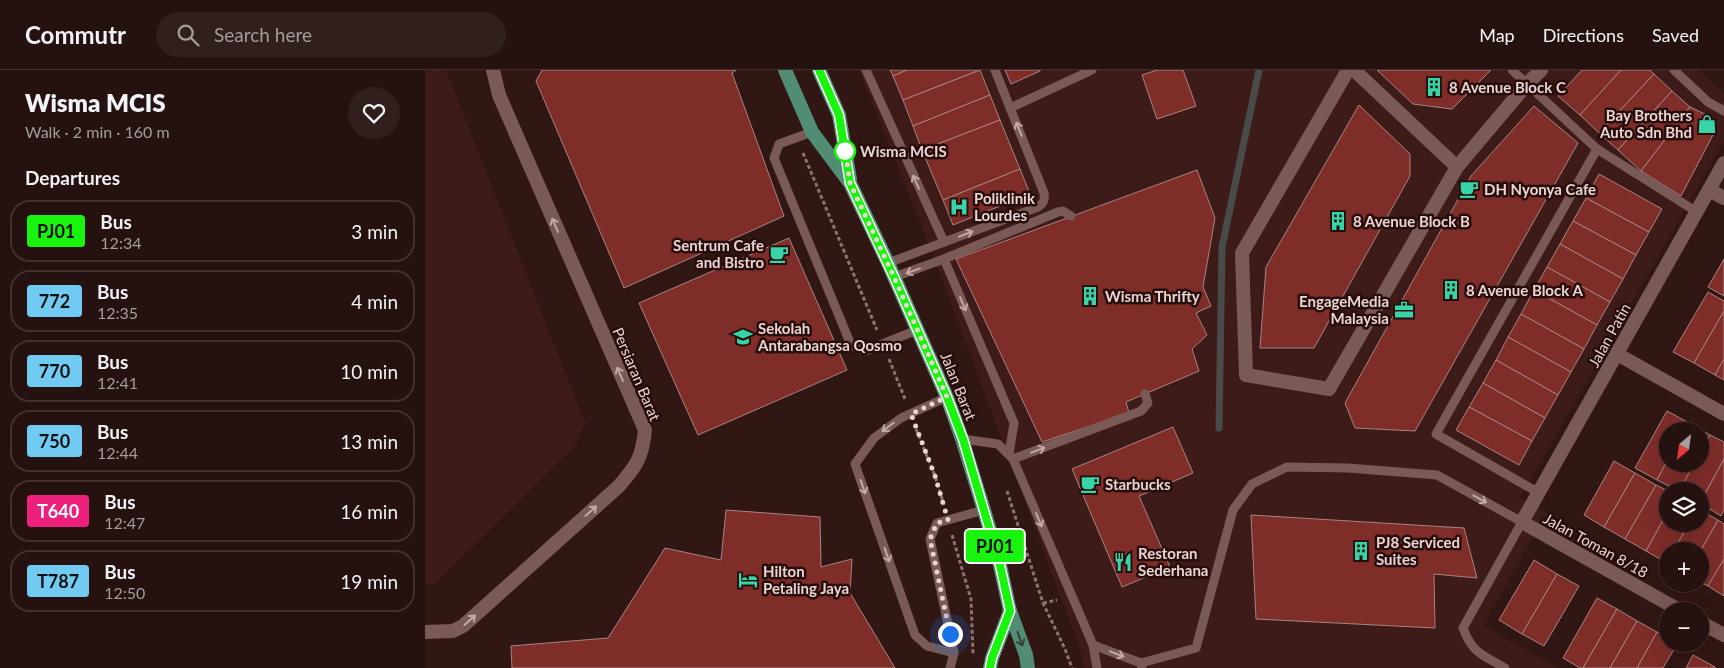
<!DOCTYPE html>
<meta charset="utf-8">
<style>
:root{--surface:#25110f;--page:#311f1d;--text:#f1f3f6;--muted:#a39d9e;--line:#42312f}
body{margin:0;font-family:Lato,sans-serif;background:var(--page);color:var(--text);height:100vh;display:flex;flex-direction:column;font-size:19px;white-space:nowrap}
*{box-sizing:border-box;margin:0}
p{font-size:16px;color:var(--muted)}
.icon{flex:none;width:28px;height:28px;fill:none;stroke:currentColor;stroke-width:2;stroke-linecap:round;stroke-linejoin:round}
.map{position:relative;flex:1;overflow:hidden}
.details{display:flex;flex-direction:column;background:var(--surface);width:425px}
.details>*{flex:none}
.badge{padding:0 10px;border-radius:4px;font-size:18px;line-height:32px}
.needle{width:32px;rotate:209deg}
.buttons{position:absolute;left:1234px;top:352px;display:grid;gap:10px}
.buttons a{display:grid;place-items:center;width:50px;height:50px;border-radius:50%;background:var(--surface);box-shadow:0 5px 20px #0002,0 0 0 1px var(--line);font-size:25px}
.you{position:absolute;width:25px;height:25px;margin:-12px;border:4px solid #fff;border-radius:50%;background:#1a73e8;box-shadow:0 0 0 8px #1a73e833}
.map>.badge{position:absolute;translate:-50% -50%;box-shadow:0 0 0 2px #fff}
h2{padding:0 25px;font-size:19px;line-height:45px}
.round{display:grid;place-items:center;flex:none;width:52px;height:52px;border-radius:26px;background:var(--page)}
.head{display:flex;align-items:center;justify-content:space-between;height:85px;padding:0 25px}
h1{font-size:24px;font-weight:800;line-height:38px}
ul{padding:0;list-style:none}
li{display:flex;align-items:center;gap:15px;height:62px;margin:0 10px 8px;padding:0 15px;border:2px solid var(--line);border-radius:20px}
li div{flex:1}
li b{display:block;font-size:19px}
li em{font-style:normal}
li .badge{min-width:55px;font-weight:700;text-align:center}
header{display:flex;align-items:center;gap:30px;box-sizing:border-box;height:70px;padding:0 25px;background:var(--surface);border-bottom:1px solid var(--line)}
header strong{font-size:24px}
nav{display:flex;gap:28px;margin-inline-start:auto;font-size:18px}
.search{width:350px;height:45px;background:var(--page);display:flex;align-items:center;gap:12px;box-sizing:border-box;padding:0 18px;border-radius:28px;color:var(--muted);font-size:19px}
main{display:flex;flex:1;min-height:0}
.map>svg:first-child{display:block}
.built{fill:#3d1b18}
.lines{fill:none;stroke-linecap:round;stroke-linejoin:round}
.stream{stroke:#484b47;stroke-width:7}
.building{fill:#7e2d29;stroke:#a88581}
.path{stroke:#8a7370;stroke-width:3;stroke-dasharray:4 2.5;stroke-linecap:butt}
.service{stroke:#7a5a56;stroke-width:9}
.minor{stroke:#7a5a56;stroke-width:14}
.tertiary{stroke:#7a5a56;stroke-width:14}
.primary{stroke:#518d75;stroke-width:14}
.oneway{stroke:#c2a9a7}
.oneway2{stroke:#384035}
.line-casing{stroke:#fff;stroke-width:11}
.line{stroke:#19f40e;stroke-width:8}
.walk{stroke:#e8d4d2;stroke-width:5;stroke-dasharray:0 9}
.stop-dot{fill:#fff;stroke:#19f40e;stroke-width:2.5}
.labels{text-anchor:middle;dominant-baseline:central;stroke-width:5;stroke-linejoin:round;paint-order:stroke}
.poi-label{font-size:15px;font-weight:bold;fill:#e8d4d2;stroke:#270d0b;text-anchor:start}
.stop-label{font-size:15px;font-weight:bold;fill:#e8d4d2;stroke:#270d0b;text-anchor:start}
.street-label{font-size:15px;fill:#e8d4d2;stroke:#270d0b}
</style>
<header>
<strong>Commutr</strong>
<div class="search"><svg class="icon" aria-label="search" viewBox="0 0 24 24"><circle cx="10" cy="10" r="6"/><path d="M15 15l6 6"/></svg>Search here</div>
<nav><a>Map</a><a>Directions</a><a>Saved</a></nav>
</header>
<main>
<section class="details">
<div class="head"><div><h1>Wisma MCIS</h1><p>Walk · 2 min · 160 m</p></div><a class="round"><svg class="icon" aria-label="heart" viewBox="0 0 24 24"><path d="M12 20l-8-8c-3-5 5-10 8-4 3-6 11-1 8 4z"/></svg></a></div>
<h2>Departures</h2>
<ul>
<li><span class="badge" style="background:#19f40e;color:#111">PJ01</span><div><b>Bus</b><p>12:34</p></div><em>3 min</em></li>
<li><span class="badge" style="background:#71caf2;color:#111">772</span><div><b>Bus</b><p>12:35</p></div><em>4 min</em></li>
<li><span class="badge" style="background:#71caf2;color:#111">770</span><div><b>Bus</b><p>12:41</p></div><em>10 min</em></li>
<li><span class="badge" style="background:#71caf2;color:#111">750</span><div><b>Bus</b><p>12:44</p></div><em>13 min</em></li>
<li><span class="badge" style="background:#ed207b;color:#fff">T640</span><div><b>Bus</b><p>12:47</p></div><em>16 min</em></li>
<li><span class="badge" style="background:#71caf2;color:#111">T787</span><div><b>Bus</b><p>12:50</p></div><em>19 min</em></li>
</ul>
</section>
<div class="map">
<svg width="1299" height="598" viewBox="0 0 1299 598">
<rect width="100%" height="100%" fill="#311714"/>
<g class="built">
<polygon points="0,0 21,0 160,353 149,377 9,515 0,515"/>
<polygon points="434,0 1274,0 1299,24 1299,71 1095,428 1122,443 1058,555 1133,598 659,598 655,579 507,182"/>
</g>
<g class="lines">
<polyline class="stream" points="794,358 797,177 834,0"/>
</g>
<g class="building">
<polygon points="117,0 311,0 307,3 359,146 199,218 111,11"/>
<polygon points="465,0 482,0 468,6"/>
<polygon points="482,0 555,0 478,30 468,6"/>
<polygon points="555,0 565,25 488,56 478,30"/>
<polygon points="580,0 615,0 615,1 586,14"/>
<polygon points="732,0 758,0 771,36 732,49 717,5"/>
<polygon points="952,0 1066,0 1027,39 988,34"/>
<polygon points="1157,0 1196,0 1155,45 1133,26"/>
<polygon points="1196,0 1225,0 1229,4 1174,63 1155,45"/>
<polygon points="1229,4 1247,21 1193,80 1174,63"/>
<polygon points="1247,21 1265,37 1216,101 1193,80"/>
<polygon points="565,25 575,50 497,80 488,56"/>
<polygon points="934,35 985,84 985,106 889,278 835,278 841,197"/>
<polygon points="1109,36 1153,73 990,361 930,358 920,333 1046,106"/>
<polygon points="1265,37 1286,47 1289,63 1256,126 1216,101"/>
<polygon points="575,50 595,99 518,130 497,80"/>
<polygon points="595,99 605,124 528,155 518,130"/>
<polygon points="772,100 790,148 778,217 786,236 771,243 782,265 767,279 774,301 701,332 704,343 617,372 531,189"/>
<polygon points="1174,104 1237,139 1224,162 1161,128"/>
<polygon points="1161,128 1224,162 1211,185 1148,151"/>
<polygon points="1148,151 1211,185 1198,209 1135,174"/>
<polygon points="364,168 422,300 273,365 214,233"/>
<polygon points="1135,174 1198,209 1185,232 1122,197"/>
<polygon points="1299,189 1299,226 1283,217"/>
<polygon points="1122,197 1185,232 1172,255 1109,220"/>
<polygon points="1109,220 1172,255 1159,279 1096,244"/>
<polygon points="1283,222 1299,231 1299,241 1269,293 1248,282"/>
<polygon points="1299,241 1299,289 1290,305 1269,293"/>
<polygon points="1096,244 1159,279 1146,302 1083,267"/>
<polygon points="1083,267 1146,302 1133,325 1071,290"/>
<polygon points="1299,289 1299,310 1290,305"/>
<polygon points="1071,290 1133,325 1120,348 1058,313"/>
<polygon points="1058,313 1120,348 1107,371 1044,337"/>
<polygon points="1044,337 1107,371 1094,395 1031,360"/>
<polygon points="1242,341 1264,353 1259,361 1242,361 1242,391 1232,410 1210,398"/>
<polygon points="1264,353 1285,365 1275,383 1275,361 1259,361"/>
<polygon points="748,357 768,403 714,426 745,497 697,517 647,399"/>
<polygon points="1285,365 1299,372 1299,389 1275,433 1275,421 1254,421 1269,394 1275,394 1275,383"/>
<polygon points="1299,389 1299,440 1296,446 1275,433"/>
<polygon points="1189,391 1210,403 1179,457 1159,445"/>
<polygon points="1242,391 1242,394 1269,394 1254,421 1232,410"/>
<polygon points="1210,403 1231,415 1200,469 1179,457"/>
<polygon points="1231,415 1243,421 1242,443 1221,481 1200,469"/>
<polygon points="301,440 395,447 396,497 427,489 425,523 470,598 87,598 86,576 183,568 240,478 296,490"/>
<polygon points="1275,440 1293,450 1275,482 1248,481 1264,454 1275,454"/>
<polygon points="1242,443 1242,454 1264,454 1248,481 1242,481 1242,493 1221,481"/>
<polygon points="826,445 1039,458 1052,508 1009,504 1010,558 831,549"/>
<polygon points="1293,450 1299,454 1299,489 1283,516 1275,512 1275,482"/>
<polygon points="1299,489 1299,526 1283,516"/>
<polygon points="1109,490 1132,504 1097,564 1074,550"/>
<polygon points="1132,504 1154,516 1119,576 1097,564"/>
<polygon points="1172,528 1192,539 1158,598 1155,598 1138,588"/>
<polygon points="1192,539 1212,551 1185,598 1158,598"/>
<polygon points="1212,551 1232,562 1212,598 1185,598"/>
<polygon points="1232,562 1242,568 1242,574 1252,574 1238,598 1212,598"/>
<polygon points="1268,585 1290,597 1290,598 1261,598"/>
</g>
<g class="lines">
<g class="path">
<polyline points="378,83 452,260"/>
<polyline points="464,289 480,329"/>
<polyline points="491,359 510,406 519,435"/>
<polyline points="582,421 618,533 640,579 647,598"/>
<polyline points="527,465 546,529 548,584"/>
<polyline points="618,533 632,530"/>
</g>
<g class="service">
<polyline points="441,0 519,172"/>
<polyline points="1087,0 1172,79 1272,142"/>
<polyline points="1249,0 1283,32 1299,41"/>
<polyline points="585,38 667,0"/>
<polyline points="387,62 354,74 349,88 426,275 440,281 492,260"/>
<polyline points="519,189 589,353 584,384"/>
<path d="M463,193L613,137C619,133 620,130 619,123L570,0"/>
<polyline points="469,207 519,189 633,142 638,141 646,146"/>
<polyline points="522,327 476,348 449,368 430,394 490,565 502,576 529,583"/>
<polyline points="537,369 573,374 588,389 716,341 723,333 720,324"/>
<polyline points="588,389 668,575 672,598"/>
<polyline points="1114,423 1011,364 1172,79"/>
<polyline points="668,575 716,593"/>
<polyline points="525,598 529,583 505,469 512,453 559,440"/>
<path d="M717,598L716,593L771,578L808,440L827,414L862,397L923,398L1012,405L1097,452L1038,558C1047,583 1058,585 1080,598"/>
</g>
<g class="minor">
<polyline points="923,0 817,183 821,305 904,319 1032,97 1102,14 1116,0"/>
<polyline points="929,0 1032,97"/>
<polyline points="1284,120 1299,128"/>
<polyline points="1192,284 1299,344"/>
<polyline points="1256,541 1097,452 1299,93"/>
<polyline points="1275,552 1299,565"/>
</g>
<path class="tertiary" d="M0,562L28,561L38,556L194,416C212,395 217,388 220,360L74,25L68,0"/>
<g class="primary">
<polyline points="360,0 387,62 425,113 463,193 522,327 537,369 559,440 575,495 585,541 601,585 603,598"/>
<polyline points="394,0 414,45 425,109"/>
<polyline points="565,598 567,588 585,541"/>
</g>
</g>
<defs><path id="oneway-shaft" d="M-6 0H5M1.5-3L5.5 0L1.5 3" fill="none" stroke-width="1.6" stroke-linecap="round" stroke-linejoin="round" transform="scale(1.25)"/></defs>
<g class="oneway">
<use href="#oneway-shaft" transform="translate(594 59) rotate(-112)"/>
<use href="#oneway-shaft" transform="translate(491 112) rotate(-114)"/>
<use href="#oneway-shaft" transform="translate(130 155) rotate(-114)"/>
<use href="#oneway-shaft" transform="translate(541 164) rotate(-21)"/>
<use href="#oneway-shaft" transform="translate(488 201) rotate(160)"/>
<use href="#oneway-shaft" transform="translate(538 234) rotate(67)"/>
<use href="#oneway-shaft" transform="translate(195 304) rotate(-114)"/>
<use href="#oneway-shaft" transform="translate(463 357) rotate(143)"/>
<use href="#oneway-shaft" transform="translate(613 380) rotate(-20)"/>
<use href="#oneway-shaft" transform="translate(438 417) rotate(71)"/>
<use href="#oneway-shaft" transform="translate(1055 429) rotate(29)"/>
<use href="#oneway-shaft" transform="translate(166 441) rotate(-42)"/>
<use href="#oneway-shaft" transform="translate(614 450) rotate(67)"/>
<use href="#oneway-shaft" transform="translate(462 485) rotate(71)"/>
<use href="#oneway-shaft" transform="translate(45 550) rotate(-42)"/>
<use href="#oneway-shaft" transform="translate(692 584) rotate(21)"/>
</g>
<use class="oneway2" href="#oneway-shaft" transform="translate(595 569) rotate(71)"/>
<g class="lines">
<g class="line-casing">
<polyline id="line" points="394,0 414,45 425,113 469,207 522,327 538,369 575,495 585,541 567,588 565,598"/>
</g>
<use href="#line" class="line"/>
<polyline class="walk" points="420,81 420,79 425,113 469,207 522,327 486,344 510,406 523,450 512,453 505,469 525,564"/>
</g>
<defs>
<g id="building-bare" transform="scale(1.5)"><path d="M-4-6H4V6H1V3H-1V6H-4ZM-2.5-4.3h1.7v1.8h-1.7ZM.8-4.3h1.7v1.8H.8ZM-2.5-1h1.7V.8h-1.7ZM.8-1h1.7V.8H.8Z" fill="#36d4a7" stroke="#270d0b" stroke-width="2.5" paint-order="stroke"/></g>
<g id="shop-bare" transform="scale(1.5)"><path d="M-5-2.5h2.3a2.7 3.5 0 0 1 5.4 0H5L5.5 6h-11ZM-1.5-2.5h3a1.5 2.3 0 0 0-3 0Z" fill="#36d4a7" stroke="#270d0b" stroke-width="2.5" paint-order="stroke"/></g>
<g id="cafe-bare" transform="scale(1.5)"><path d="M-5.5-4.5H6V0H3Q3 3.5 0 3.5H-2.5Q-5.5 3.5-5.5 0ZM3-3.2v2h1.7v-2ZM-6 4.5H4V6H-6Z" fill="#36d4a7" stroke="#270d0b" stroke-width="2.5" paint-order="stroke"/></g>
<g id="hospital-bare" transform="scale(1.5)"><path d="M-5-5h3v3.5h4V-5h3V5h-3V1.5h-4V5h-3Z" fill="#36d4a7" stroke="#270d0b" stroke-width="2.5" paint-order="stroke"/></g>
<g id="office-bare" transform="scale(1.5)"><path d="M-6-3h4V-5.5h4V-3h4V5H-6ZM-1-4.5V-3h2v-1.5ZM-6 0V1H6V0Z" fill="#36d4a7" stroke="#270d0b" stroke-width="2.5" paint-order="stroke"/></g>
<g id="university-bare" transform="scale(1.5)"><path d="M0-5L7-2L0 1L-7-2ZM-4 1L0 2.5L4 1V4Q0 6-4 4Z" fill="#36d4a7" stroke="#270d0b" stroke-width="2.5" paint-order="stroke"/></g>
<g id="restaurant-bare" transform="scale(1.5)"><path d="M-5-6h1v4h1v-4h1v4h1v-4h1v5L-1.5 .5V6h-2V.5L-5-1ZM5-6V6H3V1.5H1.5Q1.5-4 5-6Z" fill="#36d4a7" stroke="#270d0b" stroke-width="2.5" paint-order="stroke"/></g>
<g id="hotel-bare" transform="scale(1.5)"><path d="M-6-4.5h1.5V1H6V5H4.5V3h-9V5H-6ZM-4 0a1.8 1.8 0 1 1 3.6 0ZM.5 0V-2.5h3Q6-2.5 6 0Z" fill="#36d4a7" stroke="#270d0b" stroke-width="2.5" paint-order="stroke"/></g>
</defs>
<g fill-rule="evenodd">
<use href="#building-bare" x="1009" y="17"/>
<use href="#shop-bare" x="1282" y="54"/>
<use href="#cafe-bare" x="1044" y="119"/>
<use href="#hospital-bare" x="534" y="137"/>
<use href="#building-bare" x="913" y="151"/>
<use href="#cafe-bare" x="354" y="184"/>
<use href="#building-bare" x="1026" y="220"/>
<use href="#building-bare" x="665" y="226"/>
<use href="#office-bare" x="979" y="240"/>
<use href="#university-bare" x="318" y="267"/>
<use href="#cafe-bare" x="665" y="414"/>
<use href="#building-bare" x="936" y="481"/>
<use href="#restaurant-bare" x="698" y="492"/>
<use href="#hotel-bare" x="323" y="510"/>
</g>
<circle class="stop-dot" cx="420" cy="81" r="10"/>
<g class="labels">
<g class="poi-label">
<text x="1024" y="17">8 Avenue Block C</text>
<text x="1267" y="45" text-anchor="end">Bay Brothers<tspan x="1267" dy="17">Auto Sdn Bhd</tspan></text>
<text x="1059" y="119">DH Nyonya Cafe</text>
<text x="549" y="128">Poliklinik<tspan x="549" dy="17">Lourdes</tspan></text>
<text x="928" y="151">8 Avenue Block B</text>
<text x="339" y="175" text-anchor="end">Sentrum Cafe<tspan x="339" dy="17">and Bistro</tspan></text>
<text x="1041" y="220">8 Avenue Block A</text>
<text x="680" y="226">Wisma Thrifty</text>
<text x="964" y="231" text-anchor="end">EngageMedia<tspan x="964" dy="17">Malaysia</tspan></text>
<text x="333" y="258">Sekolah<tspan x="333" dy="17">Antarabangsa Qosmo</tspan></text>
<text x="680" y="414">Starbucks</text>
<text x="951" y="472">PJ8 Serviced<tspan x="951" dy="17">Suites</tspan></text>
<text x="713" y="483">Restoran<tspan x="713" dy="17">Sederhana</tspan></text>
<text x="338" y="501">Hilton<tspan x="338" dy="17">Petaling Jaya</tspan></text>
</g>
<g class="stop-label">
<text x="435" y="81">Wisma MCIS</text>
</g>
<g class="street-label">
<text transform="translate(1184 265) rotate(-61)">Jalan Patin</text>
<text transform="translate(212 304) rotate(67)">Persiaran Barat</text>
<text transform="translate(534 316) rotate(68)">Jalan Barat</text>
<text transform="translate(1171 475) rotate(29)">Jalan Toman 8/18</text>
</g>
</g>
</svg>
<div class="buttons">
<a><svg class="needle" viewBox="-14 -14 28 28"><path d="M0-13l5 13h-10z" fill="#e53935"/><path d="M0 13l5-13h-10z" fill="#a39d9e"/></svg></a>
<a><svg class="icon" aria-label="layers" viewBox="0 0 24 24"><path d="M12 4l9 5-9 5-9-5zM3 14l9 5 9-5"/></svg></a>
<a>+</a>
<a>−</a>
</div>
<div class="you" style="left:525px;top:564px"></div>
<b class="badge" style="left:570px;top:476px;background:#19f40e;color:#111">PJ01</b>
</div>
</main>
